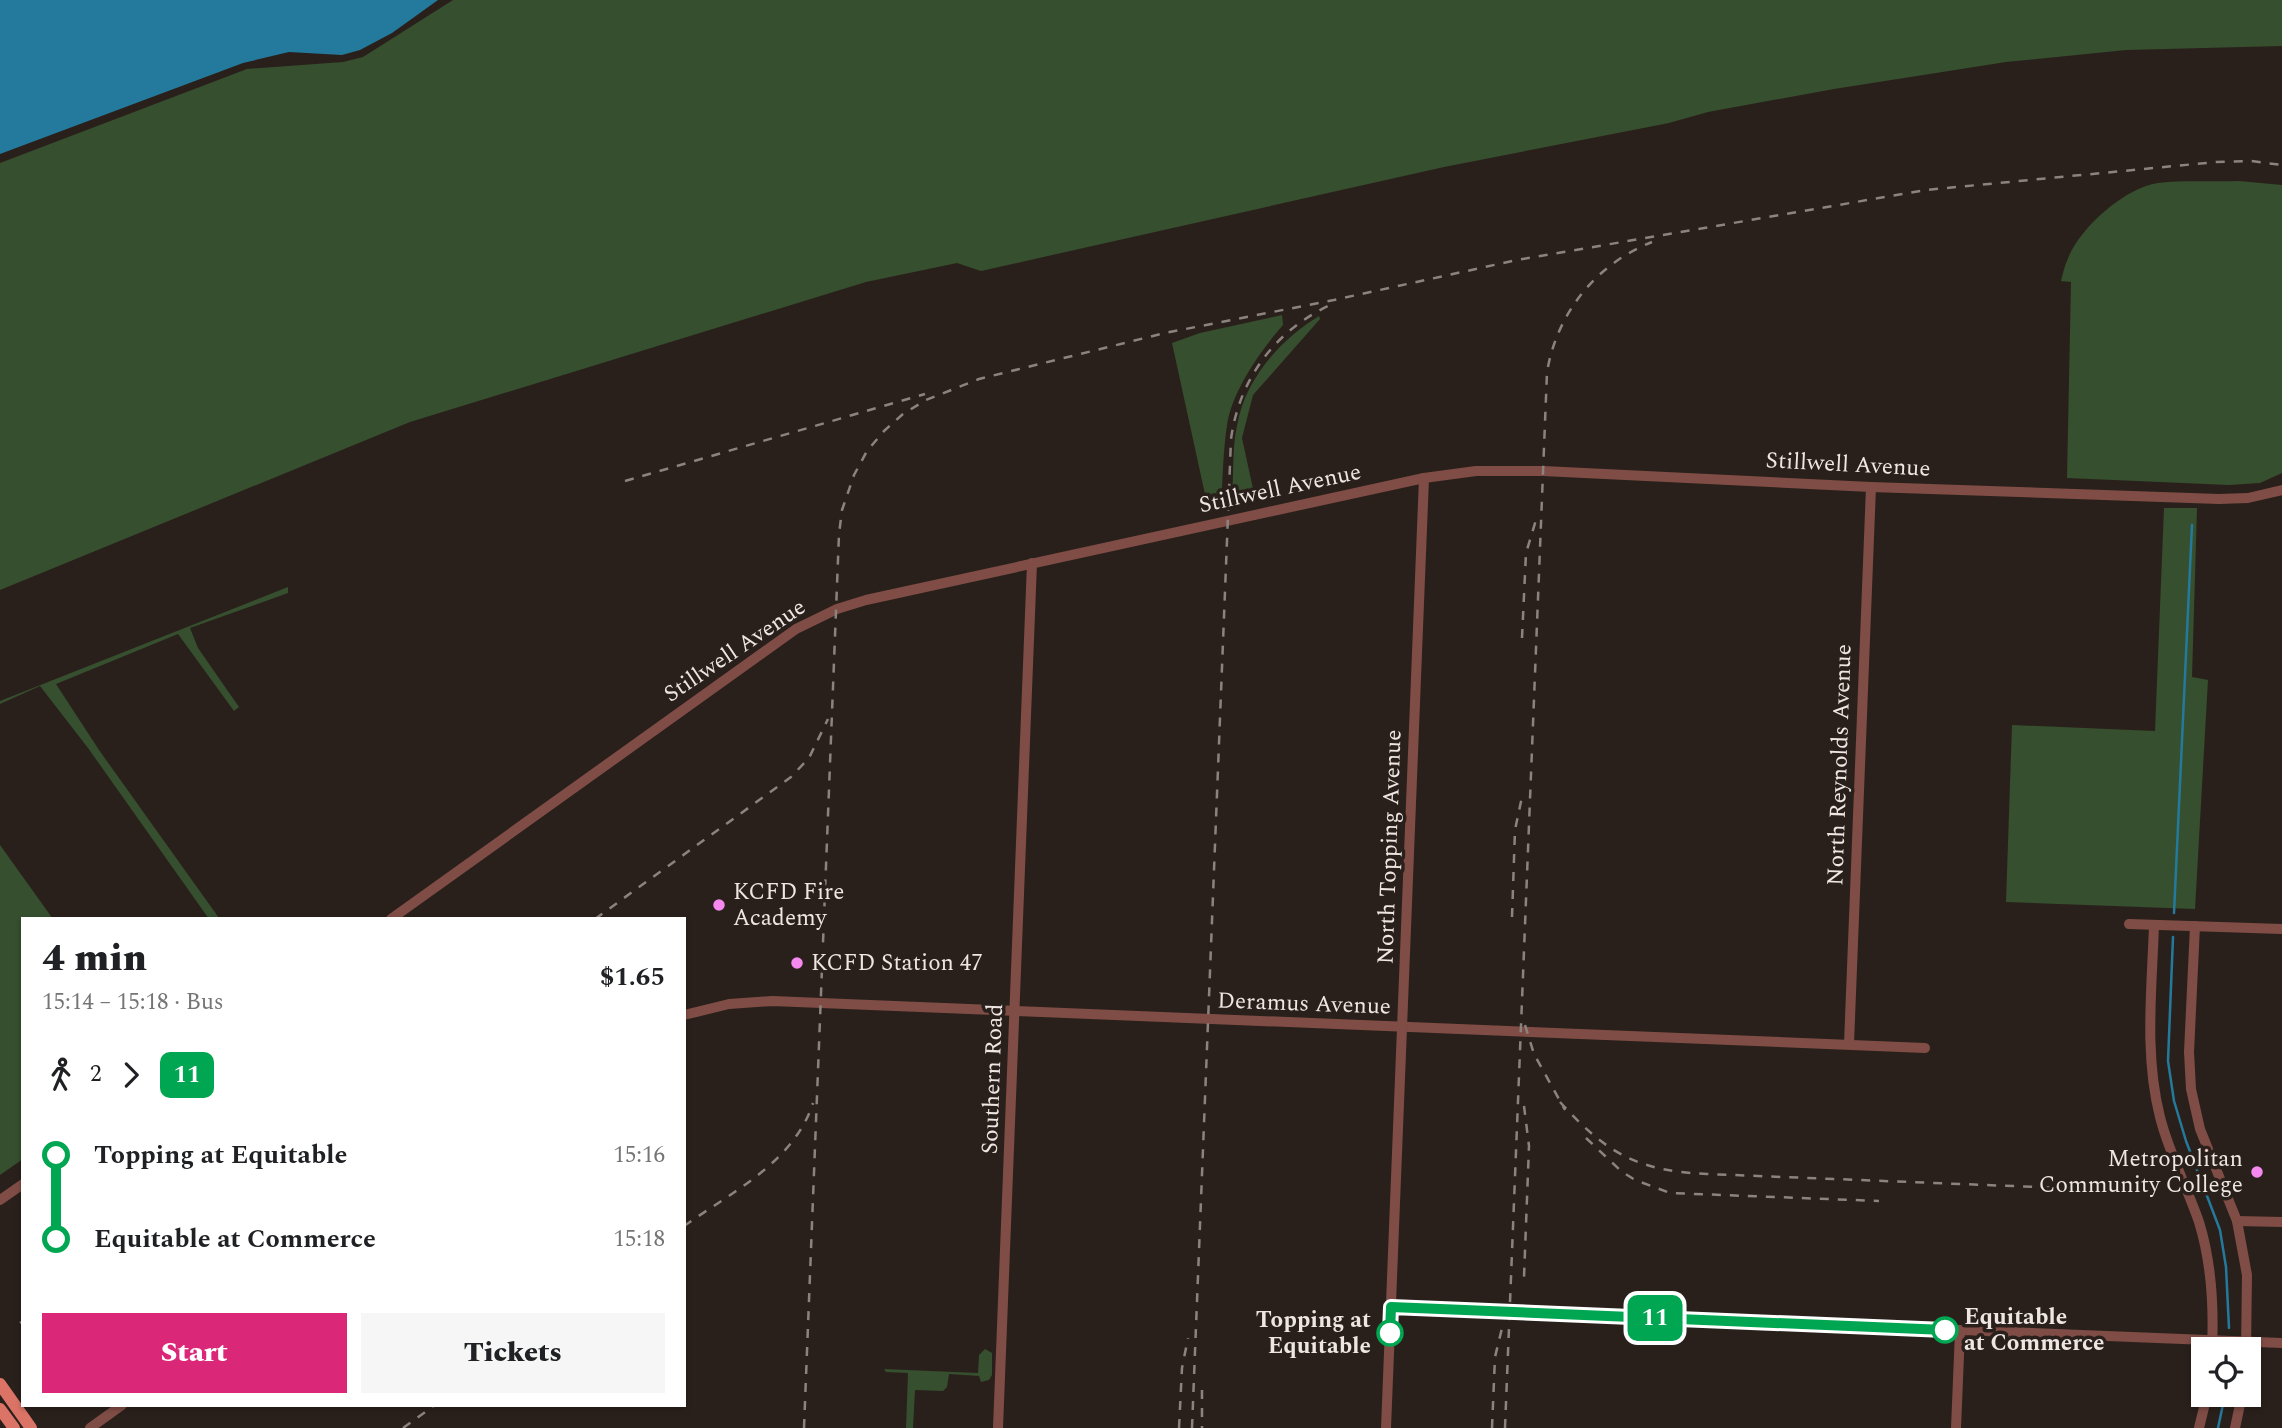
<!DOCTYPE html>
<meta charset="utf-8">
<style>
:root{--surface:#fff;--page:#f6f6f6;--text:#202124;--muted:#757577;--accent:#db2777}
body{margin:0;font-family:Spectral,serif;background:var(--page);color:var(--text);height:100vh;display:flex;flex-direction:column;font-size:26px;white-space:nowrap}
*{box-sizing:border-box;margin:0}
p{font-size:23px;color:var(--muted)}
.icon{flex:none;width:38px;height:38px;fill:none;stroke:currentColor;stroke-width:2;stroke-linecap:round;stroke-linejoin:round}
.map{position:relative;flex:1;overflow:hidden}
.details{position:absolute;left:21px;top:917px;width:665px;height:490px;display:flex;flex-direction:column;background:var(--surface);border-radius:0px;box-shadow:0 2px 5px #0004}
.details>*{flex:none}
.badge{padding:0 14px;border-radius:10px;font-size:24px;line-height:46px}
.tools{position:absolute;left:2191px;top:1337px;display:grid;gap:14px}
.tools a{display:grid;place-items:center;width:70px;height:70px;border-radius:0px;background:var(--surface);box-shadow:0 2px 5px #0004;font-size:35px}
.map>.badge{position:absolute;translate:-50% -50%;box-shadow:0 0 0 4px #fff}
.legs{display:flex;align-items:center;gap:10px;height:77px;padding:0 21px;font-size:23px}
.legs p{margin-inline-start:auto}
.headline{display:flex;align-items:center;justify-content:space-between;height:119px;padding:0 21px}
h1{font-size:38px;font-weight:800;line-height:52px}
.button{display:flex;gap:14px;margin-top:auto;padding:14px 21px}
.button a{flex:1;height:80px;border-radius:0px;background:var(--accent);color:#fff;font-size:28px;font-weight:800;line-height:80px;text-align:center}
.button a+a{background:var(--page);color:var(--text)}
ul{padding:0 21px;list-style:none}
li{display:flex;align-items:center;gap:24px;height:84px;font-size:26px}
li i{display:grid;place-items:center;width:10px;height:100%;margin:0 9px;background:currentColor}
li i::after{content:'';width:18px;height:18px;margin:-9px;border:5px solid;border-radius:50%;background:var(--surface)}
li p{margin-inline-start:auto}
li:first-child i{background:linear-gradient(#0000 50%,currentColor 0)}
li:last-child i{background:linear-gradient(currentColor 50%,#0000 0)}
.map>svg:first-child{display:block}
.green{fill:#364f2e}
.water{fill:#247a9c}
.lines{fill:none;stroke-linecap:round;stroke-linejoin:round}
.stream{stroke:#247a9c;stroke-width:2.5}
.minor{stroke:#7f4d45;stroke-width:10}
.major{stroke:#db7466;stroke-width:12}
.rail{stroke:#8c837f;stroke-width:2.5;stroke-dasharray:9 9;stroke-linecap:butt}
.line-1-casing{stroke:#fff;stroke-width:16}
.line-1{stroke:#00a651;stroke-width:10}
.poi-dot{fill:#f589ef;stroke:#2a201b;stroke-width:2.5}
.stop-1-dot{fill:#fff;stroke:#00a651;stroke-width:3.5}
.labels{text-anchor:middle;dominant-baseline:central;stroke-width:7;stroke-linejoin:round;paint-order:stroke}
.street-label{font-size:23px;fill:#eee6e3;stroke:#2a201b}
.poi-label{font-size:23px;fill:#eee6e3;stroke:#2a201b;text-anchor:start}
.stop-label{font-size:23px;font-weight:bold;fill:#eee6e3;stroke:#2a201b;text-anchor:start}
</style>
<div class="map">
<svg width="2282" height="1428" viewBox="0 0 2282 1428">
<rect width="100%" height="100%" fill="#2a201b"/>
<g class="green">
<polygon points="453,0 2282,0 2282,46 2126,50 2006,62 1834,89 1708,112 1669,123 1444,167 981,271 957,263 866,282 410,422 0,590 0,163 247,69 343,62 363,57"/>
<path d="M2239,181L2282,185V473L2260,483L2229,485L2067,478L2071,282L2061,281C2063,273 2065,264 2069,256C2082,226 2125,188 2158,183C2184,180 2212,182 2239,181Z"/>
<path d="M1282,315L1283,325C1261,350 1232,391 1227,425C1223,451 1223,477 1221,503L1208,508L1172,343L1200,333Z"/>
<path d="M1319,316L1320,319L1253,395L1242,438L1255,498L1235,503L1232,496C1234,473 1232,448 1237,426C1245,379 1280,340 1319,316Z"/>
<polygon points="2164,508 2197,508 2192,677 2208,680 2195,909 2006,902 2012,725 2155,731"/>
<polygon points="288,587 288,593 190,628 198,648 239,707 234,711 178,634 56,684 99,750 219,918 209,919 88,748 40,686 0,704 0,701"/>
<polygon points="0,845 53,919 23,919 23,1159 0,1175"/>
<polygon points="985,1349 992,1353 992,1375 989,1380 981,1382 979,1376 949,1374 947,1387 943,1391 915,1390 913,1428 906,1428 908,1373 886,1372 884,1369 978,1373 979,1355"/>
</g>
<polygon class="water" points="0,0 438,0 392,33 360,50 342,55 289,52 243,63 0,154"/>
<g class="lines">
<g class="stream">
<polyline points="2174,913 2192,525"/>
<polyline points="2173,937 2168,1061 2174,1101 2186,1141 2220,1230 2226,1267 2229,1328"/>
<polyline points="2218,1428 2225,1395"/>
</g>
<g class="minor">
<polyline points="391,919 796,629 837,609 866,600 1424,478 1476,471 1543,471 1871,487 2219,499 2248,498 2282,490"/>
<polyline points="2129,924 2282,929"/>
<path d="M2154,925C2152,988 2144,1054 2160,1117C2169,1153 2187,1187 2199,1222C2212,1264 2214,1306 2212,1349"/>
<polyline points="2195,926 2189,1052 2191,1089 2200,1129 2237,1221 2247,1275 2246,1349"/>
<polyline points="684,1015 729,1004 772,1001 1925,1048"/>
<polyline points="1849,1044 1871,487"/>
<polyline points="0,1200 23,1184"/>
<polyline points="2237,1221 2282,1222"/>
<polyline points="1391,1307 2282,1343"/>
<polyline points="90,1428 122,1405"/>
<polyline points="998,1428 1032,563"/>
<polyline points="1386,1428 1424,478"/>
<polyline points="1956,1428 1960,1331"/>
<polyline points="2199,1428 2207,1395"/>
<polyline points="2235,1428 2242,1395"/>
</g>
<g class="major">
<polyline points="0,1384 31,1428"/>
<polyline points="0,1409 14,1428"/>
</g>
<g class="rail">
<polyline points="625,481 925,394"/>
<polyline points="1522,638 1526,553 1536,520"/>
<polyline points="1512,917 1515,830 1523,792"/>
<polyline points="595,919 791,777 809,758 828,719"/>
<polyline points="1525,1025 1534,1054 1565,1110"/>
<path d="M1560,1102C1607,1154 1638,1171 1707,1174L2062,1188"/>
<polyline points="1524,1106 1529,1146 1524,1277"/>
<polyline points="1586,1138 1621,1171 1635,1180 1670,1193 1879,1201"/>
<path d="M684,1226C732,1192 794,1162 813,1103"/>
<polyline points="20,1323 23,1321"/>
<polyline points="1202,1390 1202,1428"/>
<polyline points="403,1428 435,1405"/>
<polyline points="804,1428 839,534 842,510 854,475 867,451 884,431 903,414 926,400 979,379 1165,333 1334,300 1517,260 1926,190 2216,162 2251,161 2282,165"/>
<polyline points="1179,1428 1182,1368 1188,1338"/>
<path d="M1192,1428L1231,439C1239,380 1274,332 1328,306"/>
<polyline points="1492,1428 1495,1357 1503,1324"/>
<path d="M1505,1428L1547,372C1557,313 1596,264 1652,242"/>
</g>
</g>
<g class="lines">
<g class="line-1-casing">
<polyline id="line-1" points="1390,1333 1391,1307 1945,1330"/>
</g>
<use href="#line-1" class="line-1"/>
</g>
<g class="poi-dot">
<circle cx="719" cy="905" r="7"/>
<circle cx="797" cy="963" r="7"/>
<circle cx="2257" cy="1172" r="7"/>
</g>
<g class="stop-1-dot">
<circle cx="1945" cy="1330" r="12"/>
<circle cx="1390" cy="1333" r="12"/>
</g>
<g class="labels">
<g class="street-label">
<text transform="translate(1848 465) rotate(3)">Stillwell Avenue</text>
<text transform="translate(1280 489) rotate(-12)">Stillwell Avenue</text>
<text transform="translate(735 651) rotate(-34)">Stillwell Avenue</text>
<text transform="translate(1840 765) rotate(-88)">North Reynolds Avenue</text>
<text transform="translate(1390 847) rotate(-88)">North Topping Avenue</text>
<text transform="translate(1304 1004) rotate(2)">Deramus Avenue</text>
<text transform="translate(993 1079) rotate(-88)">Southern Road</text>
</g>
<g class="poi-label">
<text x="733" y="892">KCFD Fire<tspan x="733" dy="26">Academy</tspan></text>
<text x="811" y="963">KCFD Station 47</text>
<text x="2243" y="1159" text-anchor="end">Metropolitan<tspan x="2243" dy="26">Community College</tspan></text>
</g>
<g class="stop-label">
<text x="1964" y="1317">Equitable<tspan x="1964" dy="26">at Commerce</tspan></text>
<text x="1371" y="1320" text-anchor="end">Topping at<tspan x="1371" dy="26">Equitable</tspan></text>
</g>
</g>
</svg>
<div class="tools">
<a><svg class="icon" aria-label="locate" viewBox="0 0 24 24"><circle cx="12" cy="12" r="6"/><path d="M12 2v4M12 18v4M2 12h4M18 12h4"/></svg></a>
</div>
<b class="badge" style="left:1655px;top:1318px;background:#00a651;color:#fff">11</b>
<section class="details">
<div class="headline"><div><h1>4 min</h1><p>15:14 – 15:18 · Bus</p></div><b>$1.65</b></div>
<div class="legs"><svg class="icon" aria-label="walk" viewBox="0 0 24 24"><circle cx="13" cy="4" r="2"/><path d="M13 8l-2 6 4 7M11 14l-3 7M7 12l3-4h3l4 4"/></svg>2<svg class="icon" aria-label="forward" viewBox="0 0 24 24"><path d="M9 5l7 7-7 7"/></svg><b class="badge" style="background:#00a651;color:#fff">11</b></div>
<ul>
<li><i style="color:#00a651"></i><b>Topping at Equitable</b><p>15:16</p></li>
<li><i style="color:#00a651"></i><b>Equitable at Commerce</b><p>15:18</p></li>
</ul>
<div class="button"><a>Start</a><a>Tickets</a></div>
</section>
</div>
